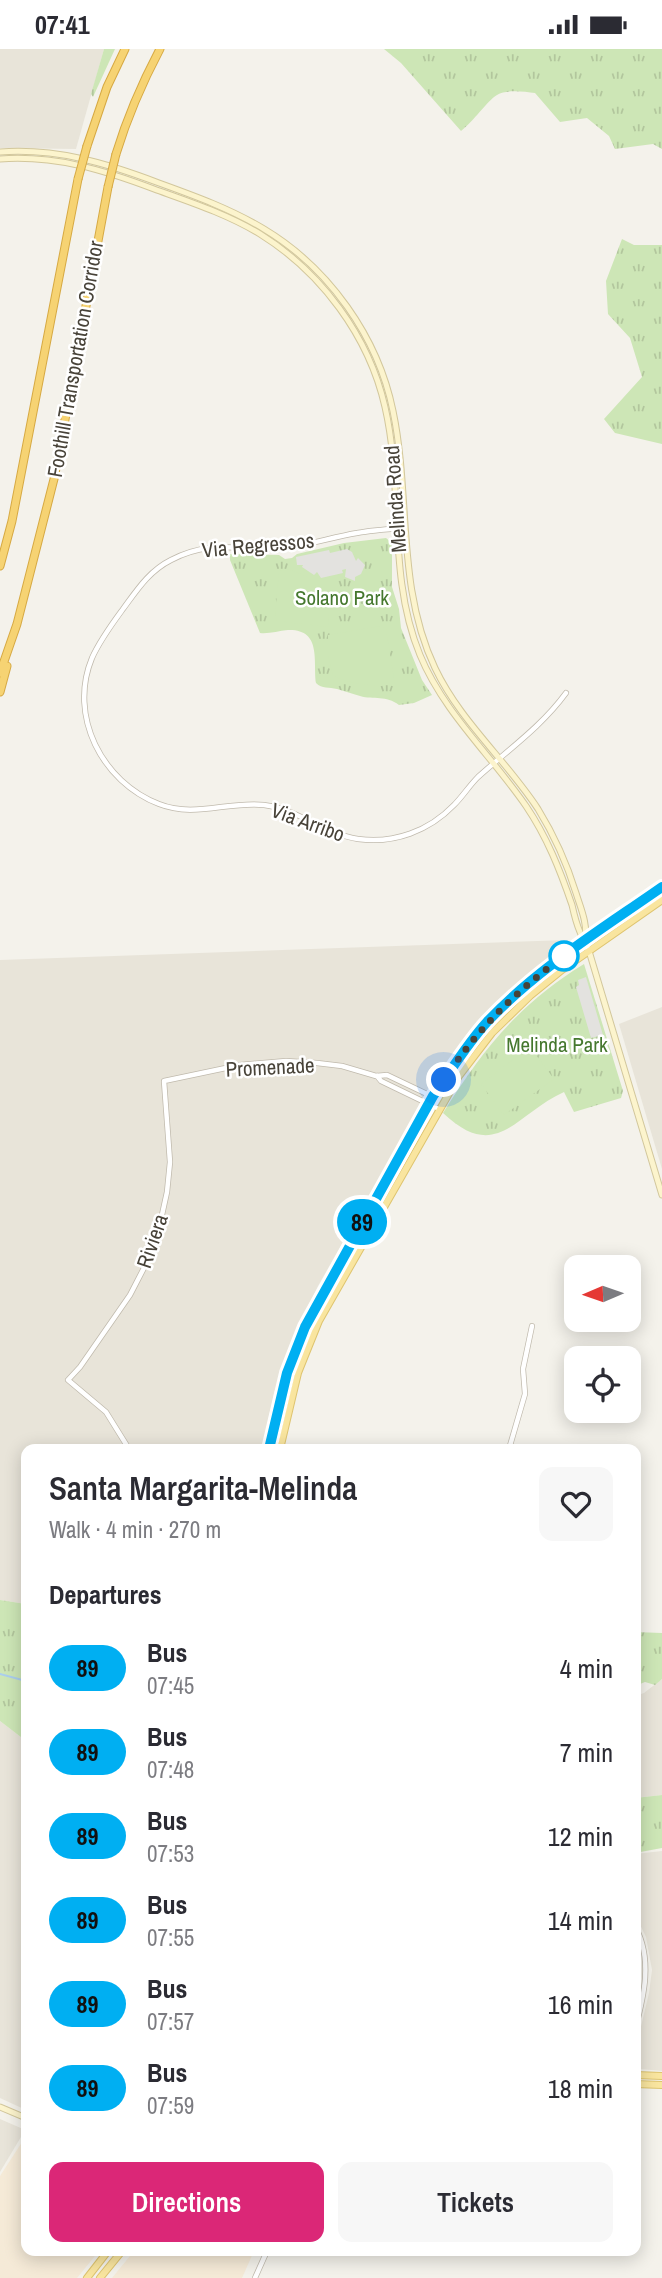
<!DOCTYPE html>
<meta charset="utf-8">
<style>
:root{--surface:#fff;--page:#f7f7f7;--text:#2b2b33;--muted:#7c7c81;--accent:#db2777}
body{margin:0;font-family:"Archivo Narrow",sans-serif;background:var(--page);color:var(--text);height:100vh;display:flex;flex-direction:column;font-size:26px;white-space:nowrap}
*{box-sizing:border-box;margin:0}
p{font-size:23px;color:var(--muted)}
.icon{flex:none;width:38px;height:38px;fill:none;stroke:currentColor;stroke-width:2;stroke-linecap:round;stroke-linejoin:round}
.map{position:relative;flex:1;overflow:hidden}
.panel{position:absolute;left:21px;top:1395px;width:620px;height:812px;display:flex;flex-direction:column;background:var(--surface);border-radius:14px;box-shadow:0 4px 18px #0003}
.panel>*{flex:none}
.badge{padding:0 14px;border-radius:23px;font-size:24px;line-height:46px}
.needle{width:46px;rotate:268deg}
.controls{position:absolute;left:564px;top:1206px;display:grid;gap:14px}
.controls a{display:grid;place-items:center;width:77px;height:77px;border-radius:14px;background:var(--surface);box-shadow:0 4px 18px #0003;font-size:35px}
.you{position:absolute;width:35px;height:35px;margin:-18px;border:5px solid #fff;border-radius:50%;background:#1a73e8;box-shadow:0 0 0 10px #1a73e833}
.map>.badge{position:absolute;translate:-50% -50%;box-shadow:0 0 0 4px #fff}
h2{padding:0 28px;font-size:26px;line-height:63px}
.round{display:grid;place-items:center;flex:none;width:74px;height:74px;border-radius:14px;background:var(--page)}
.head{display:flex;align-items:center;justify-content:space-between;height:119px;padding:0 28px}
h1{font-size:33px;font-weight:600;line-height:52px}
.cta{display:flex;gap:14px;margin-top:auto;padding:14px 28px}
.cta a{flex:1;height:80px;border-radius:14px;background:var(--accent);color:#fff;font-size:28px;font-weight:600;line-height:80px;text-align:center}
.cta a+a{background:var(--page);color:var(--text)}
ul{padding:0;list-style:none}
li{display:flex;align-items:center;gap:21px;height:84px;padding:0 28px}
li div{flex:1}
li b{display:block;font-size:26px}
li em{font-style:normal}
li .badge{min-width:77px;font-weight:700;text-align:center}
.status{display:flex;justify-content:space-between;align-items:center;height:49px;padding:0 35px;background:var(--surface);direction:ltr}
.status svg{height:19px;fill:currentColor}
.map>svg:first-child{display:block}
.residential{fill:#e8e4d9}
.commercial{fill:#f5ead7}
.grass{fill:url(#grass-tufts)}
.pitch{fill:#cde6b6}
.parking{fill:#e3e2df}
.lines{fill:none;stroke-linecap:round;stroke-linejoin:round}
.stream{stroke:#abceed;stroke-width:2}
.tertiary-casing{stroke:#c0baad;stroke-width:6}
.secondary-casing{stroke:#d2c79c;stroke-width:7}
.primary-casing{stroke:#dec46f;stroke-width:8}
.motorway-casing{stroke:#d6a943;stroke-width:9}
.tertiary{stroke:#fff;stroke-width:4.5}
.secondary{stroke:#fcf4cd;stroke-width:5}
.primary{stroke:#f9e59f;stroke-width:6}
.motorway{stroke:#f6d373;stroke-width:7}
.motorway-bridge-casing{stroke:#d6a943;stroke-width:9;stroke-linecap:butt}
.motorway-bridge{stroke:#f6d373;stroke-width:7}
.line-casing{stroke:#fff;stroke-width:16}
.line{stroke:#00aff2;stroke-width:10}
.walk{stroke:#484339;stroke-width:7;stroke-dasharray:0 12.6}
.stop-dot{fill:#fff;stroke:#00aff2;stroke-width:3.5}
.labels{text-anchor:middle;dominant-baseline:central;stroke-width:5;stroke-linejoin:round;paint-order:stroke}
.street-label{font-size:21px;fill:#484339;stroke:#fff}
.park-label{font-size:21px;fill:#45782e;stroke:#fff}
</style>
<div class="status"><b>07:41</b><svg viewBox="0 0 49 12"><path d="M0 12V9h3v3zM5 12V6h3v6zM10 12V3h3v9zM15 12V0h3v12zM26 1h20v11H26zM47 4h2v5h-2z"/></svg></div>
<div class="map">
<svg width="662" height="2229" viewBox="0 0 662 2229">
<defs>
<pattern id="grass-tufts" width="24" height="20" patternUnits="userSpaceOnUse" patternTransform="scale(1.75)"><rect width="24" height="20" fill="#cde6b6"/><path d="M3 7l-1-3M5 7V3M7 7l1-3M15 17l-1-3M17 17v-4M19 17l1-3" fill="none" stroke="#b2c69d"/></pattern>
</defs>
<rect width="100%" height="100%" fill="#f4f2eb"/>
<g class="residential">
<polygon points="0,0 104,0 76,100 0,99"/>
<polygon points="567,891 569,894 525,928 488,963 459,997 434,1033 318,1237 297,1279 274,1344 262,1400 26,1400 26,1555 0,1551 0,911"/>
<polygon points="662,958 662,1120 619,975"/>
<polygon points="662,1630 662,1746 635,1749 635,1647 644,1644"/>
<polygon points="0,1672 26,1692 26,2061 0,2049"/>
<polygon points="662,1802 662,2022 640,2020 636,2017 638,1990 649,1944 652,1921 646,1888 635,1865 635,1805"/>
<polygon points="0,2070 23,2080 24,2083 0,2123"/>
</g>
<g class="commercial">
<polygon points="26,2087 26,2202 99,2202 77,2229 0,2229 0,2127"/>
<polygon points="134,2202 254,2202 242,2229 112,2229"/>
</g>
<g class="grass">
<polygon points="104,0 115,0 93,48 91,45"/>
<path d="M384,0H662V100L653,95L615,100L609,87L587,69L560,73L535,44C524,43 507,40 497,46C487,52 474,72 461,82L401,14Z"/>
<polygon points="622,190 634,196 662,196 662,395 615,384 604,370 642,328 630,289 608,265 606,232"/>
<path d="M386,489L392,494V538L399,560L401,579L422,631L432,646L414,654L399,656C386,646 374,651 360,647C352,645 345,642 337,640C329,638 322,640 316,634C313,612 322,580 288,581C278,582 269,585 260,584L230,511V505L279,506L285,510L292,509L297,505L344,494Z"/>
<path d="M584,915L623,1042L621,1049L574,1063L564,1043C515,1065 497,1115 443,1064C483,1000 519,955 584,915Z"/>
<polygon points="0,1551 26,1555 26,1692 0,1672"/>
<polygon points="635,1583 662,1584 662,1630 655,1636 645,1633 635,1637"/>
<polygon points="662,1746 662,1799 635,1804 635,1749"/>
</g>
<g class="pitch">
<path d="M286,520C318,528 329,545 329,578L277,572L275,567L279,522Z"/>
<path d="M381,577L386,580L395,636C373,637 353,636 333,627L328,607V586Z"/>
<polygon points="530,998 554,1030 504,1066 481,1035"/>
</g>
<g class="parking">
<polygon points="347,500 352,503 356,512 358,509 365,516 361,525 355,528 355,532 345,528 346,520 342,521 343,524 321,529 317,523 314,526 302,518 303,516 297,516 296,508 329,501 330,504"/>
<polygon points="586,928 603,986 591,989 576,938 579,936 578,931"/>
</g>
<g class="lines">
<polyline class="stream" points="0,1625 26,1632"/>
<g class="tertiary-casing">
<g id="tertiary">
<path d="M404,479C389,480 372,481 357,484C333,488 309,496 285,499C242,503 213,489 171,511C149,522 137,541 123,560C112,575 100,591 92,609C68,667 102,733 159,755C194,769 228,752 264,756C298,760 324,785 358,790C394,795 429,782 454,756C463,747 469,737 478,728C509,700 541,678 566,644"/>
<polyline points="377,1027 381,1032 439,1060"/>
<polyline points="129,1400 106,1363 68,1331 80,1318 130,1246 145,1217 158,1184 167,1143 170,1113 164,1032 240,1016 286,1012 317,1014 342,1017 376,1027 387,1026 427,1045"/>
<polyline points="509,1400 525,1345 523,1320 532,1277"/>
<path d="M635,1877C653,1910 644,1947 635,1981"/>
<polyline points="255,2229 267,2202"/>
</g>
</g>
<g class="secondary-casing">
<g id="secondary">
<path d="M0,103C57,99 106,114 159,134C195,147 231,160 264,180C329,219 378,288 393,362C411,448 396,537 435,619C460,672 506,711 538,760C554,786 567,815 576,844C581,860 588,875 585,892"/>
<path d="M0,110C55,106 104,121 154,140C190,153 227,165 260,185C321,223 369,287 385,358C404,440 387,526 420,606C444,664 491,706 526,757C547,788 560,821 572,856C574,865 576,874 580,883C582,889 586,895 589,902L662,1146"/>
<polyline points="0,2058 26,2069"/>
</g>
</g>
<g class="primary-casing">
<g id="primary">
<path d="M269,1400L287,1324L311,1264L433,1047C454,1018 473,988 499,962C546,913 606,877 662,838"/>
<polyline points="280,1400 298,1324 319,1272 459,1027 492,984 530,947 562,921 662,851"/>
<polyline points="635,2026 662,2027"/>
<polyline points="635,2035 662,2036"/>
<polyline points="87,2229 108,2202"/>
<polyline points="100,2229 122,2202"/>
</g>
</g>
<g class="motorway-casing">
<g id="motorway">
<polyline points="87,97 107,38 125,0"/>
<path d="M116,105C127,69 142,34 160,0"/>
<polyline points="0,517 12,472 78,130"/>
<polyline points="0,624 17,575 54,430 108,138"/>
<polyline points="0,643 7,617"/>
</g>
</g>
<use href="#tertiary" class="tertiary"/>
<use href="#secondary" class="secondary"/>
<use href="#primary" class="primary"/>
<use href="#motorway" class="motorway"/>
<g class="motorway-bridge-casing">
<g id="motorway-bridge">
<polyline points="78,130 87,97"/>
<polyline points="108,138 116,105"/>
</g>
</g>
<use href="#motorway-bridge" class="motorway-bridge"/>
</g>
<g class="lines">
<g class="line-casing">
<path id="line" d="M269,1400L287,1324L305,1278L433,1047C451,1022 466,996 487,973C538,919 602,880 662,838"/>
</g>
<use href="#line" class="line"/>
<path class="walk" d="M444,1031C477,980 518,940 567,905L564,907"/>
</g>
<circle class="stop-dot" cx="564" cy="907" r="14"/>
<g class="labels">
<g class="street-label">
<text transform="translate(75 310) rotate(-80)">Foothill Transportation Corridor</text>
<text transform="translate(395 450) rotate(-94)">Melinda Road</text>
<text transform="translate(258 496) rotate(-5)">Via Regressos</text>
<text transform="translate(308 773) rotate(20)">Via Arribo</text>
<text transform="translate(270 1018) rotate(-3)">Promenade</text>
<text transform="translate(152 1192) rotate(-71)">Riviera</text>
</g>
<g class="park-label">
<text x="342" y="548">Solano Park</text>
<text x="557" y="995">Melinda Park</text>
</g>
</g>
</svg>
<div class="controls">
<a><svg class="needle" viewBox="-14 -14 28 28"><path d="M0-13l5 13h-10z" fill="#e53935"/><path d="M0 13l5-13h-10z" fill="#7c7c81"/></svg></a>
<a><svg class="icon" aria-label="locate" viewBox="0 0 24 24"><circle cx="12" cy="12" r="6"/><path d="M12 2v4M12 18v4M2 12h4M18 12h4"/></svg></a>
</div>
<div class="you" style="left:444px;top:1031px"></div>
<b class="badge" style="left:362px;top:1173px;background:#00aff2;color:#111">89</b>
<section class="panel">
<div class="head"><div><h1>Santa Margarita-Melinda</h1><p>Walk · 4 min · 270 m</p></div><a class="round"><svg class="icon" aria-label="heart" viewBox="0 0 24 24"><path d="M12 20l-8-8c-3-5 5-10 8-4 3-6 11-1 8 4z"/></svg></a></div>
<h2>Departures</h2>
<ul>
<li><span class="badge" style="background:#00aff2;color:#111">89</span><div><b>Bus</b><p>07:45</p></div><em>4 min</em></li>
<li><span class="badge" style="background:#00aff2;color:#111">89</span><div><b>Bus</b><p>07:48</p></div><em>7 min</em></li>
<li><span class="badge" style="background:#00aff2;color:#111">89</span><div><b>Bus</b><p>07:53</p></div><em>12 min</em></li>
<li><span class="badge" style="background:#00aff2;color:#111">89</span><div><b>Bus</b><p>07:55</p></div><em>14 min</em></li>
<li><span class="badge" style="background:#00aff2;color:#111">89</span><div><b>Bus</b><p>07:57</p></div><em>16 min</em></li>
<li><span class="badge" style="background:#00aff2;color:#111">89</span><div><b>Bus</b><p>07:59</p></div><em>18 min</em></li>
</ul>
<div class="cta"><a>Directions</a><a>Tickets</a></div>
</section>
</div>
